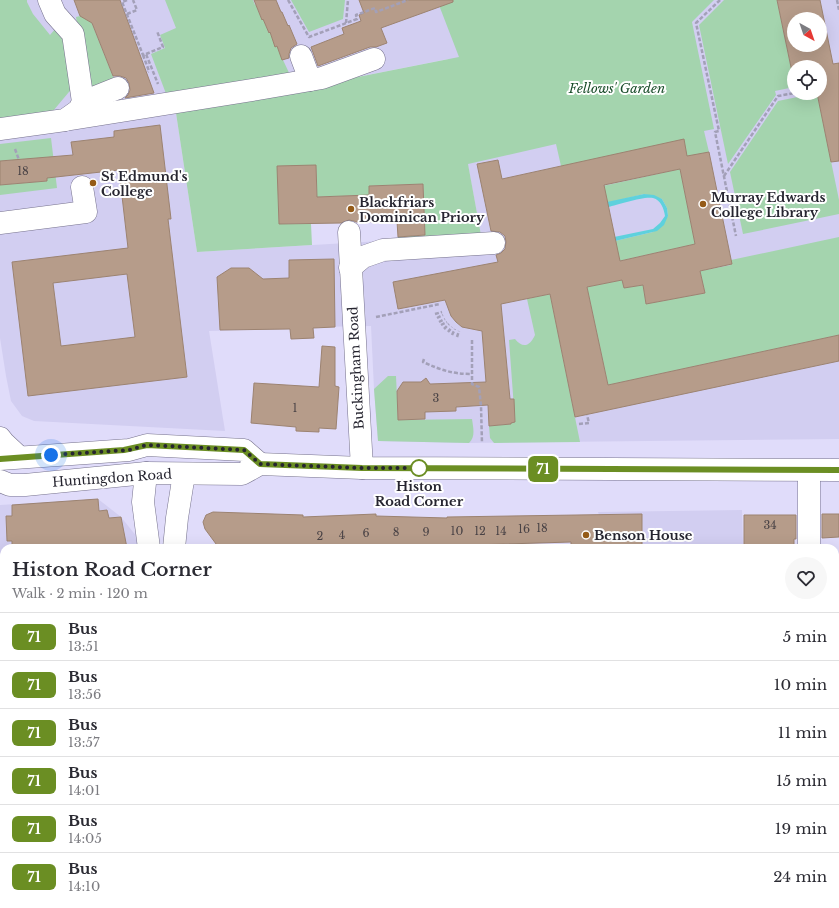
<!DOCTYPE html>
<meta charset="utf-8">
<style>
:root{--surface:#fff;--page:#f7f7f7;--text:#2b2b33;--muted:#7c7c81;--line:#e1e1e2}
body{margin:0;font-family:"Libre Baskerville",serif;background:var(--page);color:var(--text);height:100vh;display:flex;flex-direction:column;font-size:15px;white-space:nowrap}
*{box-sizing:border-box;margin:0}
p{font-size:13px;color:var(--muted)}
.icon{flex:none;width:22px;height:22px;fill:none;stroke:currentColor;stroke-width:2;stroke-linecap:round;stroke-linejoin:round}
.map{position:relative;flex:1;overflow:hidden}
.drawer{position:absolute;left:0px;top:544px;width:839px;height:364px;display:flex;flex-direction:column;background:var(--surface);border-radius:12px 12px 0 0;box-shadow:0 4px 16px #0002}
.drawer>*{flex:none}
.badge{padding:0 8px;border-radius:6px;font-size:14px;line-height:26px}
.needle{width:26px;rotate:140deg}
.tools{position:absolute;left:787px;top:12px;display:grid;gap:8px}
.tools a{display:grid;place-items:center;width:40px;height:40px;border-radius:50%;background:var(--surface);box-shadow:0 4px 16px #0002;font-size:20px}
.you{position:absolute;width:20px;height:20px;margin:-10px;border:3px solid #fff;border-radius:50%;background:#1a73e8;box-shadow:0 0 0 6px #1a73e833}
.map>.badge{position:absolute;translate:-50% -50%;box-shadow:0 0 0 2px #fff}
.round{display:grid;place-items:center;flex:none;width:42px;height:42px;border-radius:21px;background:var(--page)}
.head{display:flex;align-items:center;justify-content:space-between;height:68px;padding:0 12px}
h1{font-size:19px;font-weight:600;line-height:30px}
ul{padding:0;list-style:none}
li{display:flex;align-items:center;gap:12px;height:48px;padding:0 12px;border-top:1px solid var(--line)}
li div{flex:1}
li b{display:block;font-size:15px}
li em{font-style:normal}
li .badge{min-width:44px;font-weight:700;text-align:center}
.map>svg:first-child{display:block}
.built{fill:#d2cef1;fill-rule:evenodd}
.green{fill:#a4d4ae}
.water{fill:#5ed1dd}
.building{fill:#b69c8a;stroke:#9c8371;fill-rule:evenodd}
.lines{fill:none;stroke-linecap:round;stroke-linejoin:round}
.minor-casing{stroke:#76728d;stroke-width:23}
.major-casing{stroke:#76728d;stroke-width:23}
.path{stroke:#a3a0b8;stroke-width:2.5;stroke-dasharray:4 2;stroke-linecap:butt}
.minor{stroke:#fff;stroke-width:22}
.major{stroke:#fff;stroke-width:22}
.line-casing{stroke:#fff;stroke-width:9}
.line{stroke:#6b8e23;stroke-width:6}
.walk{stroke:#262530;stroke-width:4;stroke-dasharray:0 7.2}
.poi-dot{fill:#955b18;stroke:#fff;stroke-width:1.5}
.stop-dot{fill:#fff;stroke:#6b8e23;stroke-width:2}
.labels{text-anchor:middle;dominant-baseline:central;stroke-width:4;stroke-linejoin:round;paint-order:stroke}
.number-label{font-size:11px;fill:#4a4346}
.park-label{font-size:13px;font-style:italic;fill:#174b28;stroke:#fff}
.poi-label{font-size:13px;font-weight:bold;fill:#262530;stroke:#fff;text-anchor:start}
.street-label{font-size:13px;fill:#262530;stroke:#fff}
.stop-label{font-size:13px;font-weight:bold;fill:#262530;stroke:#fff}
</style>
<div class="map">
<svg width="839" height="908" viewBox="0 0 839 908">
<rect width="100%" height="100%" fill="#e0dcfa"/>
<g class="built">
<path d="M0,0H839V439L469,443L378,441L374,389L371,326L313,327L314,338L291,339L290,329L209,331L225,431L34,421L22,416L11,401L6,376L0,338ZM794,19H820V45H794ZM448,59L481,235L197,252L176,113ZM794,67H820V93H794Z"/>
<polygon points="98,499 121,517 137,537 137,548 4,548 4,904 26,904 26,908 0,908 0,505"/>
<polygon points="742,510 743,548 600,548 599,515 598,512"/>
<polygon points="461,904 514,904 509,908 464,908"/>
</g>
<g class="green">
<polygon points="0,0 27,0 27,2 33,14 50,35 56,28 63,35 74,86 53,111 0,122"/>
<polygon points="165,0 253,0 255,5 256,5 262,20 263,19 269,33 270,32 275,46 277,46 283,60 291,77 168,99 151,54 165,48 160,35 176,28"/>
<polygon points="291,0 345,0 343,19 309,32"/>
<polygon points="437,0 714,0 692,22 714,129 704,131 709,152 687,157 561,166 556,144 468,164 481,235 397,240 398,237 425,235 423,184 369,186 369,195 317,197 316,166 278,166 279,224 311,224 312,245 197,252 176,113 459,57"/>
<polygon points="724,0 777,0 792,72 794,72 794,87 775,91 776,95 728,164 699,25"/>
<polygon points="80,16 89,16 116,84 87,88 76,17"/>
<polygon points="817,93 839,200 839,214 743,234 730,172 778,101"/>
<polygon points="51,138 57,188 0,195 0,185 47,181 46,158 0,161 0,144"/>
<polygon points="680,169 695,244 619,261 615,241 653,232 668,216 667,208 662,199 644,194 607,203 603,186"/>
<polygon points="839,237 839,335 608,385 587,287 622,280 624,288 643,285 646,304 705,293 700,271 731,265 731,260"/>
<path d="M550,294L580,442L494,443L490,438L489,426L511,424V423L515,422L509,340L515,339C523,349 530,346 535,335L527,299Z"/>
<path d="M388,376H396L398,420L472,419C473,427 476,437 469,443L378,441L374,389Z"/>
</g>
<path class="water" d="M644,194L654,195L662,199L667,208L668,216L664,225L657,231L615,241L614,237L653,229L660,223L665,216C664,209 661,200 653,198C643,196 618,205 608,207L607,202Z"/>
<g class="building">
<polygon points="74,0 120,0 154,93 125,98 128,95 130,90 129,83 126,78 120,76 113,76 92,23 80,16"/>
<polygon points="254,0 276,0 281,12 282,12 288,26 289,25 297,44 291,48 289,54 289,58 282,60 277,46 275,47 270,32 269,33 263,19 262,20"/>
<polygon points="359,0 453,0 453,2 381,28 387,43 376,47 370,47 318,66 311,47 344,34 342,28 361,21 359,15 364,13"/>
<path d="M777,0H820L833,64L839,63V161L831,162L817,93H815H820V67H794V72H792ZM794,19H820V45H794Z"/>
<path d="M160,125L171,219H168L187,377L28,396L12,262L128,248L119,170L47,178V181L0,185V161L73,155L71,142L114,137V131ZM127,274L135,337L61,346L53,283Z"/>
<path d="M684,139L687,156L709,152L732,264L700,271L705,293L646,304L643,285L624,288L622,280L587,287L608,385L839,335V361L575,417L550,294L501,304L510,399H514L515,422L511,423V424L489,426L488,405L456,407V411L425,412V419L398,420L397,391L403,382H421L426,378L430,384L486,382L482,331L462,327L456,322L451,316L445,300L398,309L393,282L498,262L496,255L501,253L505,249L506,242L505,236L500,232L491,231L477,164L498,160L502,179ZM680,169L695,244L620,261L604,185Z"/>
<polygon points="316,165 317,197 369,195 369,186 423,184 425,235 398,237 397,221 356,222 354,221 349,220 341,223 279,224 277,166"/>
<polygon points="334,259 335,327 313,328 314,338 291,339 290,329 220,330 217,277 231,268 249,268 263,279 289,278 289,260"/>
<polygon points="322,346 335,347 335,386 339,387 336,429 319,428 319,432 296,431 296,427 251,423 254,383 319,387"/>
<polygon points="98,499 99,511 107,510 109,518 121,517 127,548 78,548 78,547 12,548 12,541 7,541 6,516 12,516 12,505"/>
<polygon points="213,512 303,515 303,517 376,514 376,516 447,518 447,517 642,514 642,548 571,548 571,542 473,545 473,548 219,548 205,529 203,522 206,515"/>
<polygon points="822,514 839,514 839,537 822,538"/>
<polygon points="744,515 796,515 796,539 794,539 794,548 744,548"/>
</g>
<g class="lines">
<g class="minor-casing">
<g id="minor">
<polyline points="301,56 310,80"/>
<polyline points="83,102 118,88"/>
<polyline points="65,120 264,88 322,78 374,59"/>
<polyline points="0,129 65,120 79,110 83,102 73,34 55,14 49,0"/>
<polyline points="0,223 86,212 82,187"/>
<polyline points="349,232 362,468"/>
<polyline points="350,268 363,257 383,250 494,243"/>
<polyline points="809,471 809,548"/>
<polyline points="835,668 839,668"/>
<polyline points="835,901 839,901"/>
<polyline points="280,904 284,908"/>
<polyline points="653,908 658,904"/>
</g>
</g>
<g class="major-casing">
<g id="major">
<polyline points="0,438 4,443 19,457"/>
<polyline points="0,459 129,450 147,445 244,450 260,464"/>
<polyline points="146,473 143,502 149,548"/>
<polyline points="0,481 10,485 25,485 146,473 242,474 260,464 362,468 839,470"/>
<polyline points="174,548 177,518 184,474"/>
<polyline points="430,904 433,908"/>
<polyline points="171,908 171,904"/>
</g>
</g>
<g class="path">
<polyline points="127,0 122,2 143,55 146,54 158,84"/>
<polyline points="288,0 309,37 357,19 356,15 375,8 376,12 408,0"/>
<polyline points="720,0 696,23 719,131 715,132 736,236"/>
<polyline points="837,0 839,10"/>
<polyline points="127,14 137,10 133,0"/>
<polyline points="346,23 348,0"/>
<polyline points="146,54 163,47 157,31"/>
<polyline points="143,55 149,71 148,72"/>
<polyline points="15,149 19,160"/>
<polyline points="724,176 778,96 795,93"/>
<polyline points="435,314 442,312"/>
<polyline points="376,317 440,304"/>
<polyline points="437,318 443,315"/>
<polyline points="439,322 445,319"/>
<polyline points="441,325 447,322"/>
<polyline points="444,329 449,324"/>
<polyline points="448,332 452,327"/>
<polyline points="452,335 455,329"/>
<polyline points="457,337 459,331"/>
<polyline points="472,340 472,384 479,387 481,406 482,443"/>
<path d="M424,359L423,362C441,370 452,374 472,374"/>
<polyline points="579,424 589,423 587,415"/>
</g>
<use href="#minor" class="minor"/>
<use href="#major" class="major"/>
</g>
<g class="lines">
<g class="line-casing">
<polyline id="line" points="0,459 124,450 147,445 244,450 260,464 362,468 839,470"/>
</g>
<use href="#line" class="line"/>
<polyline class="walk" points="51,455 129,450 147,445 244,450 260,464 362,468 419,468"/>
</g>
<g class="poi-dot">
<circle cx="93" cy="183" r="4"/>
<circle cx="703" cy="204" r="4"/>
<circle cx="351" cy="209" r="4"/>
<circle cx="586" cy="535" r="4"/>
</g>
<circle class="stop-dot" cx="419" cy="468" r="8"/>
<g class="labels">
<g class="number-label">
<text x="23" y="171">18</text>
<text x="436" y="398">3</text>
<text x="295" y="408">1</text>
<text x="770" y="525">34</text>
<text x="542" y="528">18</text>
<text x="524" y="529">16</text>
<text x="457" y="531">10</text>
<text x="480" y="531">12</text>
<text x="501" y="531">14</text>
<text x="396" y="532">8</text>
<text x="426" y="532">9</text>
<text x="366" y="533">6</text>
<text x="342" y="535">4</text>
<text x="320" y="536">2</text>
</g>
<g class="park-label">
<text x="617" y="88">Fellows' Garden</text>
</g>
<g class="poi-label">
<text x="101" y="176">St Edmund's<tspan x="101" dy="15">College</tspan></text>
<text x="711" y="197">Murray Edwards<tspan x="711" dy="15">College Library</tspan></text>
<text x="359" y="202">Blackfriars<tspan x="359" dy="15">Dominican Priory</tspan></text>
<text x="594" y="535">Benson House</text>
</g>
<g class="street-label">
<text transform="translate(356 368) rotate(-93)">Buckingham Road</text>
<text transform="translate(112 478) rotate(-4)">Huntingdon Road</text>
</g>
<g class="stop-label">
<text x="419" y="486">Histon<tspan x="419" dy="15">Road Corner</tspan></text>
</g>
</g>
</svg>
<div class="tools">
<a><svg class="needle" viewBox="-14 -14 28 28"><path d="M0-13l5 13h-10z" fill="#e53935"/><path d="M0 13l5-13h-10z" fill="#7c7c81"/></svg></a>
<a><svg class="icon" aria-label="locate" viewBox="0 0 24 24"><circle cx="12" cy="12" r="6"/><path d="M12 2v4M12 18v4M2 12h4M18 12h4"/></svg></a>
</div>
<div class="you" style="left:51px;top:455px"></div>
<b class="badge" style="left:543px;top:469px;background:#6b8e23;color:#fff">71</b>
<section class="drawer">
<div class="head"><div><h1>Histon Road Corner</h1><p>Walk · 2 min · 120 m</p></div><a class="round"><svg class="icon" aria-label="heart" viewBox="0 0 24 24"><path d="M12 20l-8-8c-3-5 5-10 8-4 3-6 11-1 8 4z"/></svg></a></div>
<ul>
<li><span class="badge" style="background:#6b8e23;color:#fff">71</span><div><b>Bus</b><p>13:51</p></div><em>5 min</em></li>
<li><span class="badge" style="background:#6b8e23;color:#fff">71</span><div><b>Bus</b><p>13:56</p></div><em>10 min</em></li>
<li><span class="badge" style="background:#6b8e23;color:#fff">71</span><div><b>Bus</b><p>13:57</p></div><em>11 min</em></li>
<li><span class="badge" style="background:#6b8e23;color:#fff">71</span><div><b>Bus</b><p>14:01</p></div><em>15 min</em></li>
<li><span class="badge" style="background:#6b8e23;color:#fff">71</span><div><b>Bus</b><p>14:05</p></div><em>19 min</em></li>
<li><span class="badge" style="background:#6b8e23;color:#fff">71</span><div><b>Bus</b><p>14:10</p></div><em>24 min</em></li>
</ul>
</section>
</div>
